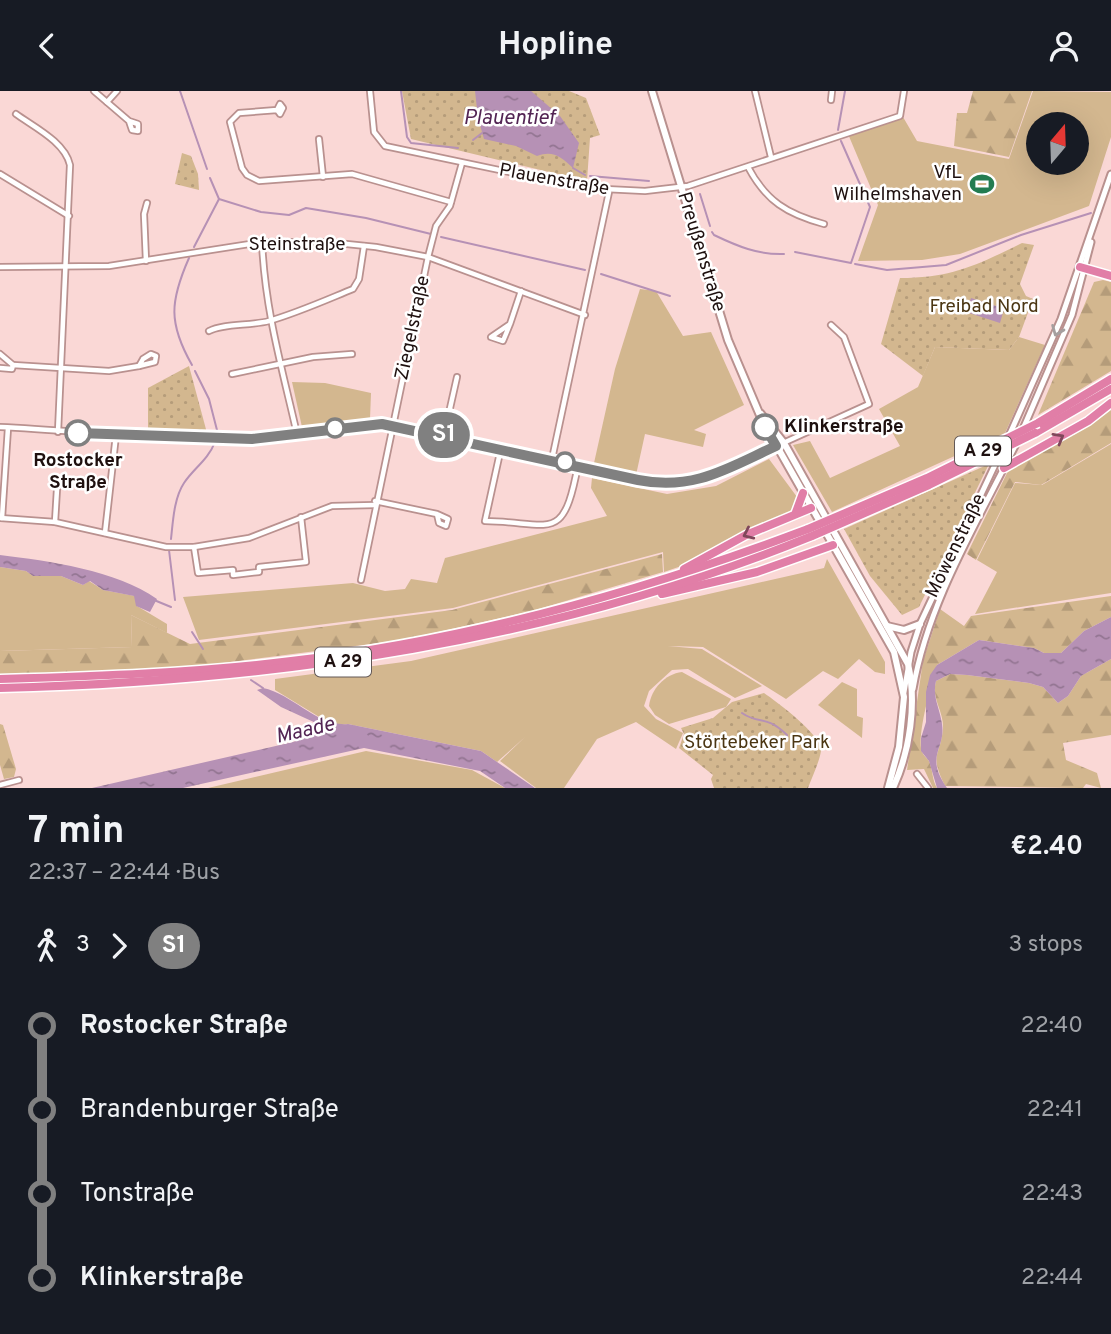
<!DOCTYPE html>
<meta charset="utf-8">
<style>
:root{--surface:#171b24;--page:#242831;--text:#f1f3f6;--muted:#9ea1a6}
body{margin:0;font-family:Overpass,sans-serif;background:var(--page);color:var(--text);height:100vh;display:flex;flex-direction:column;font-size:26px;white-space:nowrap}
*{box-sizing:border-box;margin:0}
p{font-size:23px;color:var(--muted)}
.icon{flex:none;width:38px;height:38px;fill:none;stroke:currentColor;stroke-width:2;stroke-linecap:round;stroke-linejoin:round}
.map{position:relative;height:697px;overflow:hidden}
.details{display:flex;flex-direction:column;background:var(--surface);flex:1}
.details>*{flex:none}
.badge{padding:0 14px;border-radius:23px;font-size:24px;line-height:46px}
.needle{width:46px;rotate:19deg}
.fabs{position:absolute;left:1026px;top:21px;display:grid;gap:14px}
.fabs a{display:grid;place-items:center;width:63px;height:63px;border-radius:50%;background:var(--surface);box-shadow:0 7px 28px #0002;font-size:35px}
.map>.badge{position:absolute;translate:-50% -50%;box-shadow:0 0 0 4px #fff}
.legs{display:flex;align-items:center;gap:10px;height:77px;padding:0 28px;font-size:23px}
.legs p{margin-inline-start:auto}
.overview{display:flex;align-items:center;justify-content:space-between;height:119px;padding:0 28px}
h1{font-size:38px;font-weight:700;line-height:52px}
ul{padding:0 28px;list-style:none}
li{display:flex;align-items:center;gap:24px;height:84px;font-size:26px}
li i{display:grid;place-items:center;width:10px;height:100%;margin:0 9px;background:currentColor}
li i::after{content:'';width:18px;height:18px;margin:-9px;border:5px solid;border-radius:50%;background:var(--surface)}
li p{margin-inline-start:auto}
li:first-child i{background:linear-gradient(#0000 50%,currentColor 0)}
li:last-child i{background:linear-gradient(currentColor 50%,#0000 0)}
header{display:flex;justify-content:space-between;align-items:center;height:91px;padding:0 28px;background:var(--surface);font-size:32px;font-weight:700}
.map>svg:first-child{display:block}
.green{fill:#d3b78f;fill-rule:evenodd}
.forest{fill:url(#forest-firs)}
.park{fill:url(#park-dots)}
.water{fill:url(#water-ripples)}
.lines{fill:none;stroke-linecap:round;stroke-linejoin:round}
.stream{stroke:#b691b5;stroke-width:2}
.minor-casing{stroke:#b9918f;stroke-width:8}
.tertiary-casing{stroke:#b9918f;stroke-width:9}
.secondary-casing{stroke:#b9918f;stroke-width:10}
.motorway-casing{stroke:#fff;stroke-width:11}
.minor{stroke:#fff;stroke-width:4.5}
.tertiary{stroke:#fff;stroke-width:5}
.secondary{stroke:#fff;stroke-width:6}
.motorway{stroke:#e17ea7;stroke-width:8}
.motorway-bridge-casing{stroke:#fff;stroke-width:11;stroke-linecap:butt}
.motorway-bridge{stroke:#e17ea7;stroke-width:8}
.oneway{stroke:#a59f9f}
.oneway2{stroke:#80475b}
.line-1-casing{stroke:#fff;stroke-width:16}
.line-1{stroke:#808080;stroke-width:10}
.stop-1-dot{fill:#fff;stroke:#808080;stroke-width:3.5}
.labels{text-anchor:middle;dominant-baseline:central;stroke-width:5;stroke-linejoin:round;paint-order:stroke}
.shield{fill:#fff;stroke:#625857;stroke-width:2}
.shield-label{font-size:18px;font-weight:bold;fill:#1e100f}
.poi-label{font-size:19px;fill:#1e100f;stroke:#fff;text-anchor:end}
.street-label{font-size:19px;fill:#1e100f;stroke:#fff}
.park-label{font-size:19px;fill:#4b3613;stroke:#fff}
.stop-label{font-size:19px;font-weight:bold;fill:#1e100f;stroke:#fff;text-anchor:start}
.water-label{font-size:21px;font-style:italic;fill:#532554;stroke:#fff}
</style>
<header><svg class="icon" aria-label="back" viewBox="0 0 24 24"><path d="M15 5l-7 7 7 7"/></svg>Hopline<svg class="icon" aria-label="person" viewBox="0 0 24 24"><circle cx="12" cy="8" r="4"/><path d="M4 21q1-7 8-7t8 7"/></svg></header>
<div class="map">
<svg width="1111" height="697" viewBox="0 0 1111 697">
<defs>
<pattern id="forest-firs" width="22" height="20" patternUnits="userSpaceOnUse" patternTransform="scale(1.75)"><rect width="22" height="20" fill="#d3b78f"/><path d="M5 1l3.5 6h-7zM16 11l3.5 6h-7z" fill="#b59c7a"/></pattern>
<pattern id="park-dots" width="8" height="8" patternUnits="userSpaceOnUse" patternTransform="scale(1.75)"><rect width="8" height="8" fill="#d3b78f"/><path d="M2 2h.1M6 6h.1" fill="none" stroke="#b59c7a" stroke-width="1.8" stroke-linecap="round"/></pattern>
<pattern id="water-ripples" width="26" height="14" patternUnits="userSpaceOnUse" patternTransform="scale(1.75)"><rect width="26" height="14" fill="#b691b5"/><path d="M2 4q2-2 4 0t4 0M15 11q2-2 4 0t4 0" fill="none" stroke="#937592"/></pattern>
</defs>
<rect width="100%" height="100%" fill="#fad8d6"/>
<g class="green">
<path d="M1033,0L1111,1V46L1089,115L960,163L922,169L858,170L878,114L848,43L903,26L917,50L1009,68ZM1038,33H1076V72H1038Z"/>
<polygon points="640,198 656,200 683,245 711,241 744,314 694,339 706,343 703,356 645,343 636,384 594,372 615,278"/>
<polygon points="1019,246 1045,254 1005,342 832,421 793,354 810,350 830,387 900,355 879,318 918,296 935,256 1009,259"/>
<polygon points="292,291 325,292 371,302 370,328 302,336"/>
<polygon points="1111,353 1111,502 975,523 997,481 977,469 1015,392 1042,394"/>
<polygon points="769,368 800,410 796,419 693,471 664,481 663,461 453,517 199,549 183,506 353,492 385,500 405,498 411,488 437,492 445,467 607,425 591,397 592,387 667,403 716,395"/>
<polygon points="827,468 885,571 885,583 875,581 859,568 838,588 823,580 786,608 703,556 668,555 702,558 762,595 735,607 688,578 672,579 649,600 644,615 656,628 683,642 676,658 636,631 597,648 564,697 536,697 500,670 525,646 497,671 481,660 348,633 334,635 275,599 275,588 411,570 824,477"/>
<polygon points="0,476 26,480 33,485 61,485 83,494 89,490 103,499 135,505 137,515 167,533 167,542 131,524 132,556 0,560"/>
<path d="M682,581L731,608L726,616L669,633L655,624L649,615C651,598 665,583 682,581Z"/>
<polygon points="842,591 857,598 857,625 863,627 862,647 818,614"/>
<polygon points="366,660 472,679 505,697 208,697"/>
</g>
<g class="forest">
<polygon points="973,0 1032,0 1009,66 954,55 957,22 967,22"/>
<polygon points="1103,189 1111,191 1111,280 1038,324 1094,191"/>
<polygon points="1111,317 1111,352 1041,394 1015,391 976,469 967,463 1009,378"/>
<polygon points="662,463 663,481 532,520 402,549 160,580 0,583 0,560 132,556 131,524 190,553 452,519"/>
<path d="M1111,505V526L1084,540L1061,562H1044L1034,557L979,549L937,574C932,591 916,646 922,661C924,665 927,667 929,670C933,679 932,689 937,697H933L924,678L907,679L923,570L940,518L964,535L971,525Z"/>
<path d="M1111,568V644L1063,652L1066,669L1097,682L1101,697L1086,693L1083,697L945,695C929,662 940,667 943,638C944,620 931,608 936,590L950,583L967,584L1029,592L1043,596L1058,612L1068,605L1081,585Z"/>
<polygon points="0,633 3,634 16,678 14,686 4,688 0,674"/>
</g>
<g class="park">
<polygon points="402,0 569,0 586,7 600,44 590,47 587,90 411,48"/>
<polygon points="182,62 191,65 198,83 199,99 175,93"/>
<path d="M1022,152L1034,154L1020,193L1026,205L1033,208L1019,246L1009,259L935,256L923,285L881,253L900,187C952,187 977,174 1022,152Z"/>
<polygon points="189,275 207,342 148,340 148,297"/>
<polygon points="989,373 919,516 902,524 870,485 844,438"/>
<path d="M764,602C777,611 823,645 821,660C819,672 812,686 808,697H714L711,688L713,684L679,657L684,643L681,637L713,627L732,611Z"/>
</g>
<g class="water">
<path d="M475,0H531L560,25L579,52L573,77C561,66 553,59 537,65L516,55L484,48L478,27Z"/>
<polygon points="971,207 996,215 1009,210 1000,215 1004,218 1000,232 966,221"/>
<path d="M0,464C49,470 116,479 157,508L150,521L136,515L134,505L103,499L90,490L83,494L61,485H33L26,480L0,476Z"/>
<path d="M1111,526V568L1081,585L1068,605L1058,612L1043,596L1029,592L967,584L950,583L936,590C932,606 940,617 942,633C946,659 924,664 947,697H937L929,670L921,660V647L926,631V601L930,584L937,574L979,549L1034,557L1044,562H1061L1084,540Z"/>
<path d="M263,597C293,603 317,636 348,633L481,660L535,697H505L480,680L364,657L183,697H92L293,651L320,642L318,633L281,616L257,599Z"/>
</g>
<g class="lines">
<g class="stream">
<polyline points="180,0 207,78"/>
<polyline points="401,0 407,46 411,52 458,57"/>
<polyline points="838,39 845,0"/>
<polyline points="473,49 482,42"/>
<polyline points="573,77 585,84"/>
<polyline points="590,85 649,90"/>
<polyline points="700,103 710,135"/>
<polyline points="219,108 261,121 289,124 306,117 366,127 431,143"/>
<path d="M712,141L714,144C737,155 758,164 784,163"/>
<polyline points="441,146 585,179"/>
<polyline points="194,156 219,108 210,87"/>
<polyline points="795,161 851,172 870,116 841,50"/>
<path d="M189,167C170,210 168,232 192,274"/>
<polyline points="855,173 887,179 946,174 1021,144 1091,122"/>
<polyline points="601,183 670,205"/>
<polyline points="195,280 209,308 218,343"/>
<path d="M171,448C173,430 174,407 184,392C194,377 208,369 215,351"/>
<polyline points="169,459 175,509"/>
<polyline points="154,509 171,516"/>
<polyline points="192,541 203,558"/>
<polyline points="251,589 263,597"/>
<path d="M742,622C759,634 765,623 787,644V650"/>
</g>
<g class="minor-casing">
<g id="minor">
<polyline points="94,0 129,30 138,33 138,40 132,39 129,30"/>
<polyline points="370,0 374,41 385,55 585,97 645,100 688,95 900,25 904,0"/>
<polyline points="755,0 771,66"/>
<polyline points="831,9 832,0"/>
<polyline points="107,11 117,0"/>
<polyline points="277,19 280,13 283,17 280,23 277,19 239,22 230,31 242,77 247,84 259,90 352,83 451,111"/>
<path d="M16,23C34,36 65,51 70,74L58,341"/>
<polyline points="319,48 323,86"/>
<path d="M748,76C766,110 787,123 824,133"/>
<polyline points="0,83 69,125"/>
<path d="M262,151C265,219 282,277 297,343"/>
<polyline points="146,170 144,123 147,112"/>
<polyline points="0,176 109,175 262,151 327,151 376,156 428,166 585,224"/>
<polyline points="510,233 503,250 491,246 510,233 521,200"/>
<path d="M209,240C224,232 250,235 269,230C297,222 326,209 353,198L359,188L364,155"/>
<polyline points="0,263 13,274"/>
<polygon points="151,263 156,265 155,271 139,275 143,268"/>
<polyline points="0,277 12,278 13,274 109,280 139,275"/>
<polyline points="232,283 313,266 352,263"/>
<path d="M0,336C83,340 166,350 250,348C294,346 338,332 382,333L638,389L673,394L704,388L869,313L844,246L831,234"/>
<polyline points="444,344 457,286"/>
<path d="M501,357L485,430C552,431 563,454 578,374"/>
<polyline points="552,368 609,101"/>
<polyline points="375,410 437,423 448,428 446,435 439,432 437,423"/>
<polyline points="0,427 55,431 166,456 194,456 249,447 332,415 375,414"/>
<polyline points="2,427 8,337"/>
<polyline points="55,431 57,398"/>
<polyline points="105,442 116,344"/>
<polyline points="194,456 198,482 233,479 233,484 259,481 259,476 306,471 301,426"/>
<polyline points="361,489 428,166 436,135 450,115 462,72"/>
<polyline points="917,683 928,697"/>
<polyline points="0,694 19,689"/>
</g>
</g>
<g class="tertiary-casing">
<g id="tertiary">
<polyline points="1023,338 1072,224 1091,151"/>
<polyline points="1008,347 1061,228 1111,83"/>
<path d="M913,598C928,511 977,432 1016,353"/>
<polyline points="904,601 911,561 920,533 1002,359"/>
</g>
</g>
<g class="secondary-casing">
<g id="secondary">
<polyline points="652,0 728,249 762,329 894,561 904,606 899,656 888,697"/>
<path d="M761,323L784,352L908,573C917,612 910,660 893,697"/>
<polyline points="887,535 904,539 920,533"/>
</g>
</g>
<g class="motorway-casing">
<g id="motorway">
<polyline points="1080,176 1111,185"/>
<polyline points="1038,332 1111,288"/>
<polyline points="1035,342 1111,298"/>
<polyline points="1004,377 1088,330 1111,312"/>
<polyline points="796,421 803,402"/>
<polyline points="684,478 746,444 811,417"/>
<polyline points="662,503 757,481 833,454"/>
<path d="M0,588C97,585 194,582 291,570C469,549 641,501 808,438"/>
<path d="M0,597C278,590 553,550 812,445"/>
</g>
</g>
<use href="#minor" class="minor"/>
<use href="#tertiary" class="tertiary"/>
<use href="#secondary" class="secondary"/>
<use href="#motorway" class="motorway"/>
<g class="motorway-bridge-casing">
<g id="motorway-bridge">
<polyline points="808,438 927,387 1038,332"/>
<polyline points="812,445 929,394 1035,342"/>
</g>
</g>
<use href="#motorway-bridge" class="motorway-bridge"/>
</g>
<defs><path id="oneway-chevron" d="M-2-3.5L2.5 0L-2 3.5" fill="none" stroke-width="1.6" stroke-linecap="round" stroke-linejoin="round" transform="scale(1.75)"/></defs>
<use class="oneway" href="#oneway-chevron" transform="translate(1057 240) rotate(112)"/>
<g class="oneway2">
<use href="#oneway-chevron" transform="translate(1059 347) rotate(-30)"/>
<use href="#oneway-chevron" transform="translate(748 443) rotate(155)"/>
</g>
<g class="lines">
<g class="line-1-casing">
<path id="line-1" d="M78,342L252,348L382,333L638,389C694,400 728,377 776,355L765,336"/>
</g>
<use href="#line-1" class="line-1"/>
</g>
<defs>
<g id="stadium-bare" transform="scale(1.89)"><path d="M0-5a6.5 5 0 1 0 0 10a6.5 5 0 1 0 0-10ZM-3.5-1.8h7v3.6h-7Z" fill="#237c51" stroke="#fff" stroke-width="2.5" paint-order="stroke"/></g>
</defs>
<g fill-rule="evenodd">
<use href="#stadium-bare" x="982" y="93"/>
</g>
<g class="stop-1-dot">
<circle cx="765" cy="336" r="12"/>
<circle cx="335" cy="337" r="9"/>
<circle cx="78" cy="342" r="12"/>
<circle cx="565" cy="371" r="9"/>
</g>
<g class="labels">
<g class="shield">
<rect x="955" y="345.5" width="56" height="29" rx="5"/>
<rect x="315" y="556.5" width="56" height="29" rx="5"/>
</g>
<g class="shield-label">
<text x="983" y="360">A 29</text>
<text x="343" y="571">A 29</text>
</g>
<g class="poi-label">
<text x="962" y="82">VfL<tspan x="962" dy="22">Wilhelmshaven</tspan></text>
</g>
<g class="street-label">
<text transform="translate(554 89) rotate(10)">Plauenstraße</text>
<text x="297" y="154">Steinstraße</text>
<text transform="translate(701 161) rotate(73)">Preußenstraße</text>
<text transform="translate(413 237) rotate(-78)">Ziegelstraße</text>
<text transform="translate(956 455) rotate(-64)">Möwenstraße</text>
</g>
<g class="park-label">
<text x="984" y="216">Freibad Nord</text>
<text x="757" y="652">Störtebeker Park</text>
</g>
<g class="stop-label">
<text x="784" y="336">Klinkerstraße</text>
<text x="78" y="370" text-anchor="middle">Rostocker<tspan x="78" dy="22">Straße</tspan></text>
</g>
<g class="water-label">
<text x="509" y="27">Plauentief</text>
<text transform="translate(305 640) rotate(-13)">Maade</text>
</g>
</g>
</svg>
<div class="fabs">
<a><svg class="needle" viewBox="-14 -14 28 28"><path d="M0-13l5 13h-10z" fill="#e53935"/><path d="M0 13l5-13h-10z" fill="#9ea1a6"/></svg></a>
</div>
<b class="badge" style="left:444px;top:344px;background:#808080;color:#fff">S1</b>
</div>
<section class="details">
<div class="overview"><div><h1>7 min</h1><p>22:37 – 22:44 · Bus</p></div><b>€2.40</b></div>
<div class="legs"><svg class="icon" aria-label="walk" viewBox="0 0 24 24"><circle cx="13" cy="4" r="2"/><path d="M13 8l-2 6 4 7M11 14l-3 7M7 12l3-4h3l4 4"/></svg>3<svg class="icon" aria-label="forward" viewBox="0 0 24 24"><path d="M9 5l7 7-7 7"/></svg><b class="badge" style="background:#808080;color:#fff">S1</b><p>3 stops</p></div>
<ul>
<li><i style="color:#808080"></i><b>Rostocker Straße</b><p>22:40</p></li>
<li><i style="color:#808080"></i><span>Brandenburger Straße</span><p>22:41</p></li>
<li><i style="color:#808080"></i><span>Tonstraße</span><p>22:43</p></li>
<li><i style="color:#808080"></i><b>Klinkerstraße</b><p>22:44</p></li>
</ul>
</section>
